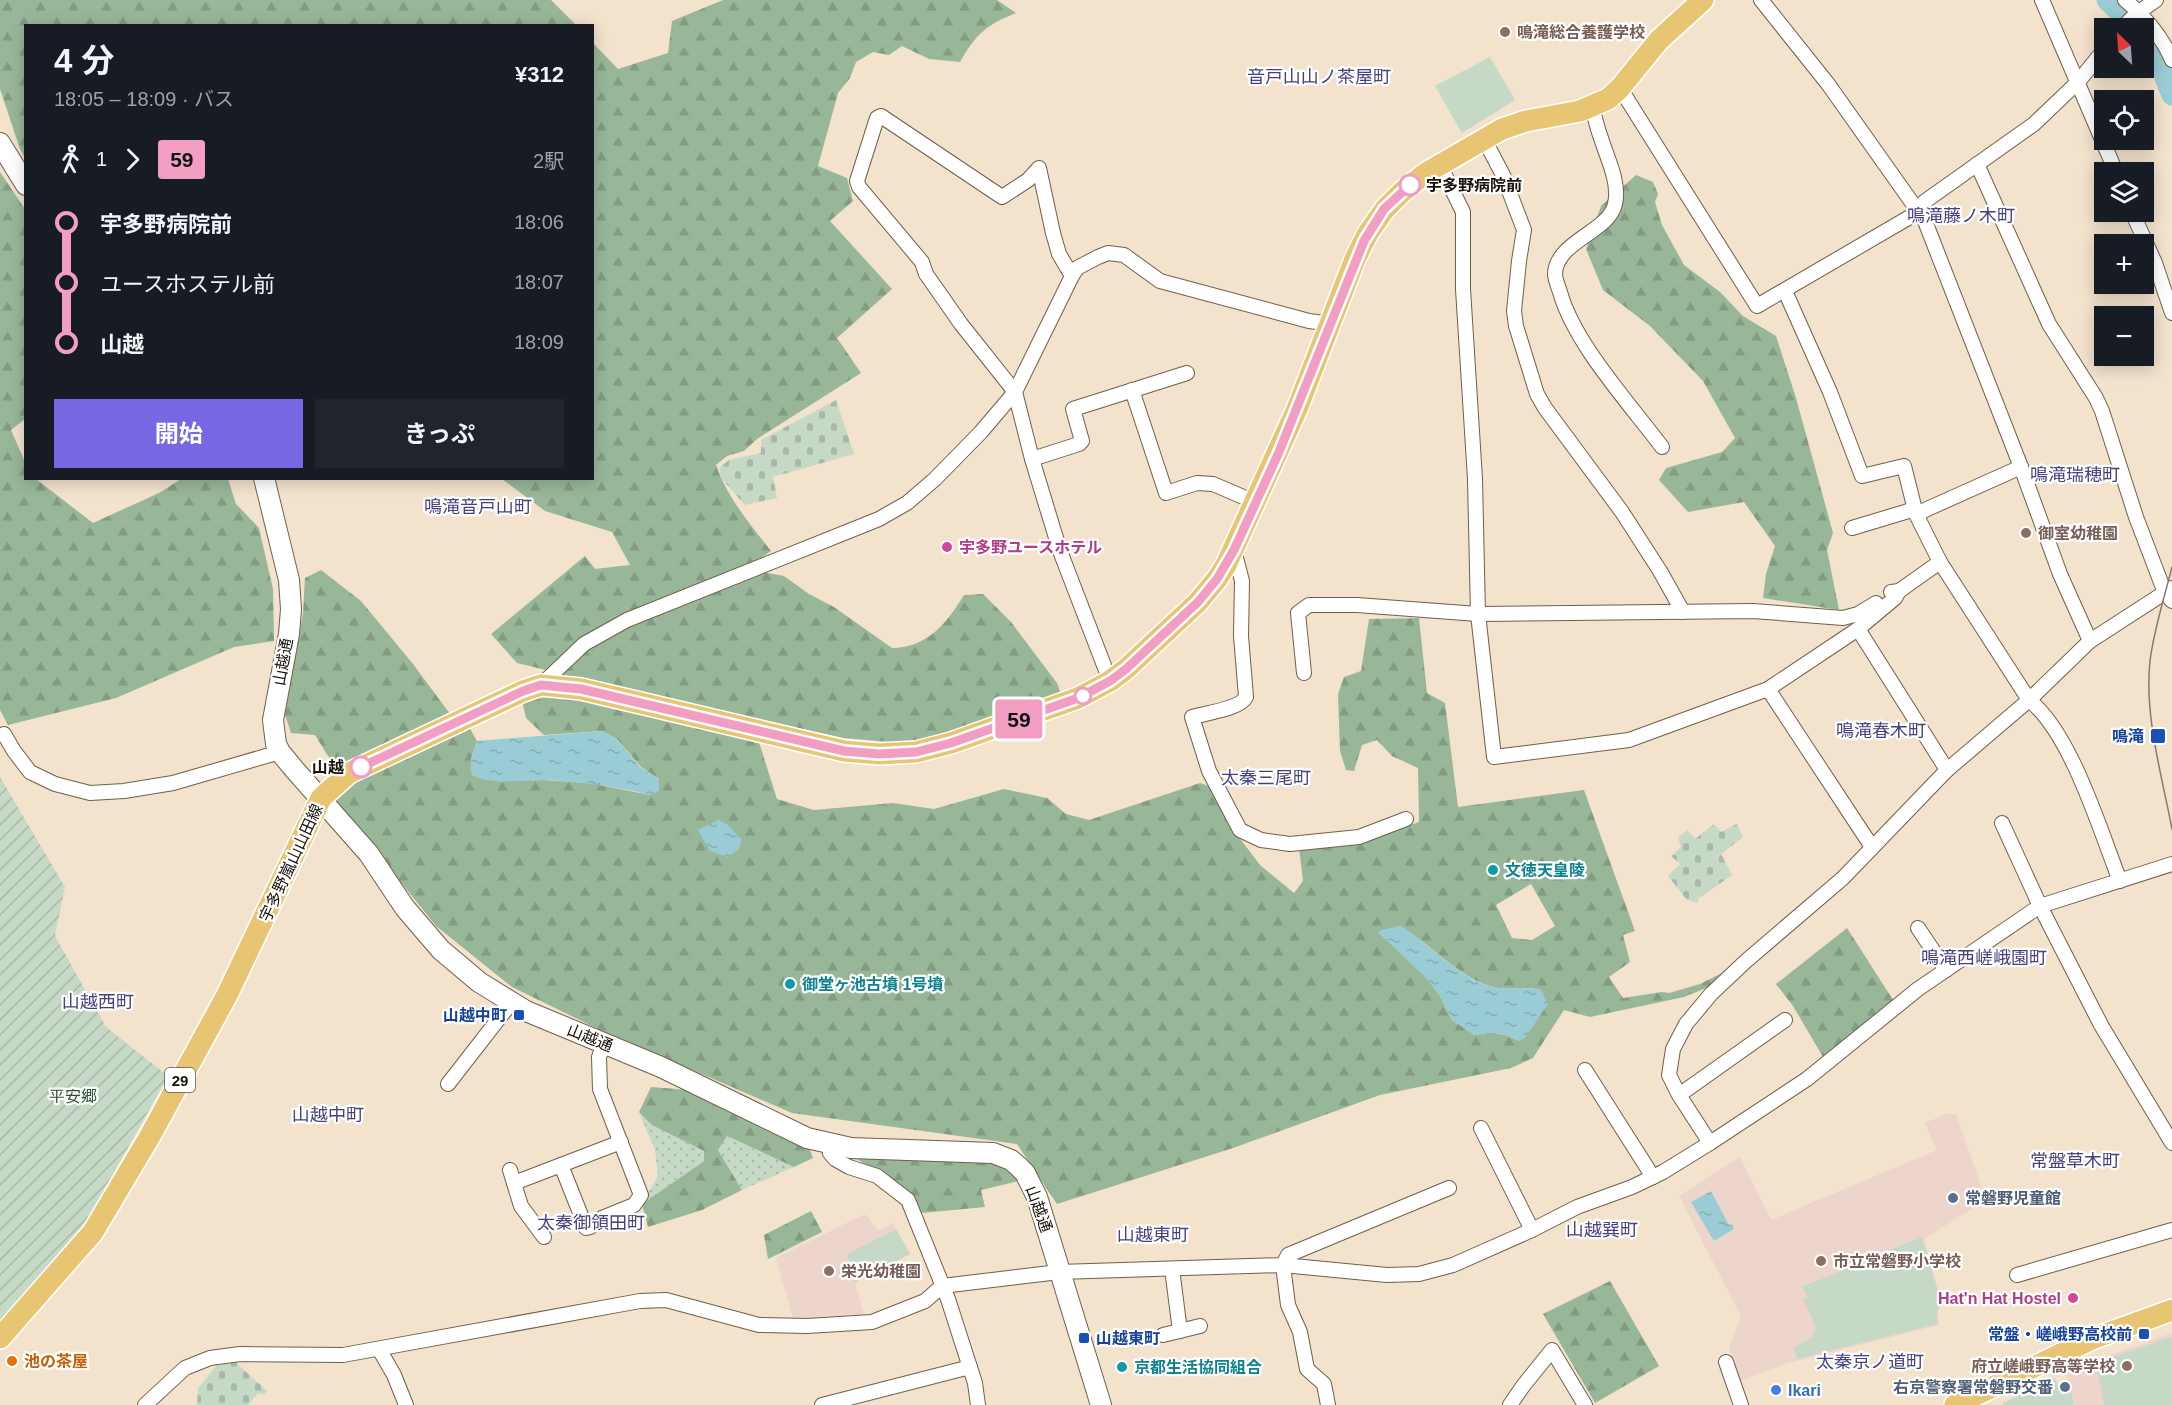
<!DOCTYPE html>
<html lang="ja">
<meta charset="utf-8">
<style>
:root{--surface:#171b24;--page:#20242c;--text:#f1f3f6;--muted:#9ea1a6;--accent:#7668e3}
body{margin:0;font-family:Helvetica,"Noto Sans JP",sans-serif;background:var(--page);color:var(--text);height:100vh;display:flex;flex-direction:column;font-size:22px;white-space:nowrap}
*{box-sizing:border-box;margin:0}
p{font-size:20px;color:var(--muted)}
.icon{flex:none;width:33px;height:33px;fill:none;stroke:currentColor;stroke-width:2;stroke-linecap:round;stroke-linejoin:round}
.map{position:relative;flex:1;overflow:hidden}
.panel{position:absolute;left:24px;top:24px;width:570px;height:456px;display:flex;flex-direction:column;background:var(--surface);border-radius:0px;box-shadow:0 3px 15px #0003}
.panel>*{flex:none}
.badge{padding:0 12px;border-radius:4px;font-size:21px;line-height:39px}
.needle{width:39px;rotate:335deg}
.tools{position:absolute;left:2094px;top:18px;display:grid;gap:12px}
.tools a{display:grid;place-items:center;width:60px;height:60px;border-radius:0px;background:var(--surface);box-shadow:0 3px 15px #0003;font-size:30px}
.map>.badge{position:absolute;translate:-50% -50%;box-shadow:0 0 0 3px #fff}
.legs{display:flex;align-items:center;gap:9px;height:66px;padding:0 30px;font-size:20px}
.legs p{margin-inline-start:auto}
.head{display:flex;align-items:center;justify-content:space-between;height:102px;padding:0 30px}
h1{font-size:33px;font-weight:700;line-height:45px}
.button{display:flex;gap:12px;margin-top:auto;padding:12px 30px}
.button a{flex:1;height:69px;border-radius:0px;background:var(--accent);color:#fff;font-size:24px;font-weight:700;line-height:69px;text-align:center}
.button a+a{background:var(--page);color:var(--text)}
ul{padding:0 30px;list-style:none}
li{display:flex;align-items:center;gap:21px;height:60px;font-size:22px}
li i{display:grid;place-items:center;width:9px;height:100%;margin:0 8px;background:currentColor}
li i::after{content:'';width:15px;height:15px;margin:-8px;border:4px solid;border-radius:50%;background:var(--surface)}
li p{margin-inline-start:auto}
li:first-child i{background:linear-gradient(#0000 50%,currentColor 0)}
li:last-child i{background:linear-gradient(currentColor 50%,#0000 0)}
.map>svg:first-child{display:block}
.education{fill:#edd5cc}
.grass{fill:url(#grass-dots)}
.forest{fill:url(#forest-firs);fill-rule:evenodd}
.cemetery{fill:url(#cemetery-stones)}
.park{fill:#c6d9c6}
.garden{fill:url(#garden-furrows)}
.water{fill:url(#water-ripples)}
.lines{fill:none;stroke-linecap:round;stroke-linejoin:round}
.river{stroke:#99ccd4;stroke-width:21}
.street-casing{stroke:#6e5f4c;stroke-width:16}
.secondary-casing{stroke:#6e5f4c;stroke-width:22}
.primary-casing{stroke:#fff;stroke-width:24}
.street{stroke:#fff;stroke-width:14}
.secondary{stroke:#fff;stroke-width:20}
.primary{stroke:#e8c572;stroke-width:21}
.tram{stroke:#877b6c;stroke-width:1.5}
.line-1-casing{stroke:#fff;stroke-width:14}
.line-1{stroke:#f19ec2;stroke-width:9}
.education-dot{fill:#8d6e63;stroke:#fff;stroke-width:2}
.stop-1-dot{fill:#fff;stroke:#f19ec2;stroke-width:3}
.hotel-dot{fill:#d1479c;stroke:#fff;stroke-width:2}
.transit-dot{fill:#1a4fb4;stroke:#fff;stroke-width:2}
.culture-dot{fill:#0f9aa8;stroke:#fff;stroke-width:2}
.service-dot{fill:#5c6f8a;stroke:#fff;stroke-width:2}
.food-dot{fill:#e8710a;stroke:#fff;stroke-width:2}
.shop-dot{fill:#3f7fe0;stroke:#fff;stroke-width:2}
.labels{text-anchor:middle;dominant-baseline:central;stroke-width:4.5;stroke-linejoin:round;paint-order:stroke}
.shield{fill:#fff;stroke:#5d5853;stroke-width:1.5}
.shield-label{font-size:15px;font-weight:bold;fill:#171109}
.education-label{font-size:16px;font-weight:bold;fill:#785e54;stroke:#fff;text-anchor:start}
.stop-label{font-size:16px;font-weight:bold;fill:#171109;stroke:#fff;text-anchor:start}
.hotel-label{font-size:16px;font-weight:bold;fill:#b23c85;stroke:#fff;text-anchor:start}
.street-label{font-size:16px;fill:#171109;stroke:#fff}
.transit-label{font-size:16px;font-weight:bold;fill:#164399;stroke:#fff;text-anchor:end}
.culture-label{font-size:16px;font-weight:bold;fill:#0d838f;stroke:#fff;text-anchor:start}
.park-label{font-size:16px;fill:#26532a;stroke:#fff}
.service-label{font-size:16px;font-weight:bold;fill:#4e5e75;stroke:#fff;text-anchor:start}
.food-label{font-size:16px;font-weight:bold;fill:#c56008;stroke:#fff;text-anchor:start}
.shop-label{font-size:16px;font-weight:bold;fill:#366cbe;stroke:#fff;text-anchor:start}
.neighbourhood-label{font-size:18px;fill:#46427f;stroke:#fff}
</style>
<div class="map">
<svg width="2172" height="1405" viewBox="0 0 2172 1405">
<defs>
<pattern id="grass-dots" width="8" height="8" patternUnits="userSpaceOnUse" patternTransform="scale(1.5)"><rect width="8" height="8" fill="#c6d9c6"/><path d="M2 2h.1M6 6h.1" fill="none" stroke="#a9b9a9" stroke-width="1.8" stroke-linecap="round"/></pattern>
<pattern id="forest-firs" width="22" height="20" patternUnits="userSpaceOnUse" patternTransform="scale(1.5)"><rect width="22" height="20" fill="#98b799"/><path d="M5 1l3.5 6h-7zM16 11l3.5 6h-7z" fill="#829c82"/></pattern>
<pattern id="cemetery-stones" width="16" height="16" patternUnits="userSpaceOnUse" patternTransform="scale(1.5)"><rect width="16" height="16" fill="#c6d9c6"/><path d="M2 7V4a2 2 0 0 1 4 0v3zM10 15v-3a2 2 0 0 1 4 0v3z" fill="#a9b9a9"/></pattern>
<pattern id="garden-furrows" width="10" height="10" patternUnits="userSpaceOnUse" patternTransform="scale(1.5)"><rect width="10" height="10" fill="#c6d9c6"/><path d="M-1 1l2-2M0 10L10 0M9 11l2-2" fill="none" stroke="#a9b9a9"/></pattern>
<pattern id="water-ripples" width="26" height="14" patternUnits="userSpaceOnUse" patternTransform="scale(1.5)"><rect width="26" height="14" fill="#99ccd4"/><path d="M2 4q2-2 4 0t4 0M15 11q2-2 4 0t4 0" fill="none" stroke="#83aeb5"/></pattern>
</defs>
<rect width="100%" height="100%" fill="#f3e2cc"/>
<g class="education">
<polygon points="1946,1114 1956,1114 1987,1203 1973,1208 1924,1239 1942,1303 1938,1311 1939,1325 1781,1365 1740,1381 1729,1348 1741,1316 1679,1196 1740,1157 1771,1220 1937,1150 1925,1123"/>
<polygon points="865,1214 878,1230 893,1223 910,1254 855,1283 865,1318 794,1322 776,1258"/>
<polygon points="2172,1333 2172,1405 2075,1405 2067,1374 2099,1359"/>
</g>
<g class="grass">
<polygon points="639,1112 652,1125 704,1151 704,1161 642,1204 658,1176 655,1150"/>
<polygon points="727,1136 794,1167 742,1190 718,1150"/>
</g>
<g class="forest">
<polygon points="0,0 551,0 576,25 26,26 25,158 20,149 0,89"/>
<path d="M723,0H997L1016,13C986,25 976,34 960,62L929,59L902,46L889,55L873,52L856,62L850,78L838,93L818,166L847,178L853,201L830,221L892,289L837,338L861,373L757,439L744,451L727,456L716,465C727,497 750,524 771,551L761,558L624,616L579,639L546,670L517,663L491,634L585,556L595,569L630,565L612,532L545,511L502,479L592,478L593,43L618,69L668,53L672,21Z"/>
<polygon points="0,172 25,209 25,419 11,430 25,462 26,478 36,479 93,523 159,493 181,479 228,479 236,504 259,528 273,589 274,641 234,647 116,698 8,725 0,710"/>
<polygon points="1636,175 1653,182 1658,194 1655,202 1662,225 1684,265 1720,292 1743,316 1776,336 1796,398 1833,533 1827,550 1839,610 1763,598 1766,574 1775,546 1744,502 1688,512 1659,480 1666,468 1722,452 1735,438 1703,381 1650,326 1603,290 1586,249 1601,206"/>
<path d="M321,570L361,601L413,664L462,730L469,727L477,741L471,759L472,775L496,781L543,780L590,783L650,795L659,779L641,767L617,739L602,731L544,735L526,718L522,700L567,691L758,739L777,799L814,810L893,803L934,809L1004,789L1047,798L1066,814L1089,820L1200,783L1214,788L1238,836L1260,865L1294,893L1303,881L1299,848L1370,839L1419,822L1418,768L1392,756L1377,740L1362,745L1354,771L1346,770L1340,751L1338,694L1344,677L1361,671L1369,619L1419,618L1427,693L1445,703L1458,807L1584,790L1635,931L1623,935L1630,962L1609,977L1623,998L1662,992L1669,993L1700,984L1726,971L1711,986L1684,997L1590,1017L1564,1010L1533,1058L1511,1068L1380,1095L1233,1148L1057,1204L1017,1144L792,1113L600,1030L512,987L436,926L333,798L346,785L315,735L291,733L285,715L303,613L305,578ZM1531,884L1555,926L1532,940L1512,938L1496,905ZM1400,926C1430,943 1462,981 1494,987C1509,991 1525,986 1541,990L1519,1041C1503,1033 1493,1031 1475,1035L1452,1020L1439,994L1424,975L1378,932Z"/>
<path d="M763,572L784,576L809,594L834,607L892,648C927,648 947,623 964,595L983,594L1011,622L1057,683L1061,694L950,734L901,743L844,738L559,677L587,649L631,624Z"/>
<polygon points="1847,928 1895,1003 1826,1062 1793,1006 1776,984"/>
<polygon points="651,1087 689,1090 809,1147 813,1158 794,1167 727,1136 718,1150 742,1190 702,1210 648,1227 642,1204 704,1161 704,1151 652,1125 639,1112"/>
<polygon points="854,1157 990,1161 1006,1164 1019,1181 981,1190 985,1207 922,1213 914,1197"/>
<polygon points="811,1211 822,1232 768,1259 764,1235"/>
<polygon points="1610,1281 1659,1366 1595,1403 1543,1314"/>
</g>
<g class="cemetery">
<polygon points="836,400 854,454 773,477 777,498 745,505 721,478 719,468 729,460 761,453 761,440"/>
<polygon points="1714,824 1721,832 1737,824 1743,837 1721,854 1732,875 1698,899 1698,903 1687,900 1668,876 1680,864 1671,856 1681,847 1678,838 1687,830 1695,839"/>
<polygon points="231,1358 267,1391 263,1395 258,1393 248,1405 197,1405 198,1388 222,1359"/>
</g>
<g class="park">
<polygon points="1490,57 1515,100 1462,133 1435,86"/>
<polygon points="896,1229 910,1254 854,1283 847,1254"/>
<polygon points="1922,1237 1941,1303 1937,1311 1937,1324 1797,1359 1793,1348 1813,1337 1816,1327 1803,1299 1808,1297 1802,1287"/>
<polygon points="2172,1337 2172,1405 2104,1405 2097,1371 2103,1360"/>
<polygon points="2055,1378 2061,1395 2071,1391 2074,1405 2003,1405 2003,1403"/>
</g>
<polygon class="garden" points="0,777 65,887 55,936 106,1027 168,1076 79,1235 0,1325"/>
<g class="water">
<path d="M602,731L617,739L640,767L659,779V791L650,795C615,786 581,782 545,780C521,780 493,786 472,775L471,759L477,741Z"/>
<polygon points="718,820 727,824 742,840 738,850 728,857 710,851 698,830"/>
<path d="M1401,926C1430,944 1461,981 1494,987C1509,991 1525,986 1541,990L1548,1004L1525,1038L1519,1041C1503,1033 1493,1031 1475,1035L1452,1020L1439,994L1424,976L1377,931Z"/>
<polygon points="1711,1191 1729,1225 1732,1224 1734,1229 1714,1241 1691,1202"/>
</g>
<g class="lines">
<g class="river">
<polyline points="2107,0 2136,28"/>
<polyline points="2144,38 2160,65 2172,95"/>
</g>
<g class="street-casing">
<g id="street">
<polyline points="1761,0 1828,84 1913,204 1923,216 2021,467 2060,574 2090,641"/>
<polyline points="2042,0 2116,172"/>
<path d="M2125,0C2144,16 2162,37 2172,60"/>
<polyline points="2122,28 2136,14 2156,0"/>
<polyline points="1620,88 1757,306 1915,214 1924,202 2034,124 2078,82 2104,50"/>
<path d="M1592,107C1595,117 1597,128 1601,138C1607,158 1620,182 1615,204C1609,232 1556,241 1555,274C1555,279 1558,286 1560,292C1574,343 1629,403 1662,447"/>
<polyline points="1484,139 1503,175 1524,230 1519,261 1514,311 1516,326 1537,394 1545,408 1622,512 1660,571 1683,612"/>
<polyline points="1977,164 2049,324 2096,398 2102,411 2136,517 2165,593 2172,601"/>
<polyline points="1440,165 1463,212 1463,289 1475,479 1478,614 1494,757 1629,740 1768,689 1858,629 1895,598 1899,591"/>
<polyline points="2132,212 2155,263 2172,313"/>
<polyline points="1072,276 1059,254 1053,233 1039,168 1028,180 1002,197 881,116 877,118 857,181 859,187 922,262 926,274 961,324 1015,392 1032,459 1060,551 1110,681"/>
<path d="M1785,291L1830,392L1862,476L1904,466L1916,514L1940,562L2029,700C2071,733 2100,830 2120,881"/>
<polyline points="1132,390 1166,493 1197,483 1213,484 1255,502"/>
<polyline points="1032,459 1079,444 1082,441 1073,409 1187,373"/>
<polyline points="1916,514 2021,467"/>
<polyline points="1852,528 1915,509"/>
<path d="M1234,550L1242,581L1241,636L1246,697C1240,709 1206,713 1192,717L1209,771L1240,830L1261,840L1290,844L1359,837L1406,819"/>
<polyline points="1891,592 1899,591 1940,562"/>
<polyline points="1858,629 1947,770"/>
<polyline points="1304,673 1298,613 1309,605 1357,605 1478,614 1753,611 1843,618 1858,614 1876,603"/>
<polyline points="541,685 584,644 627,620 879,519 907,503 935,479 981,432 1015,392 1072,276 1077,268 1098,257 1108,253 1124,255 1160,281 1309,321 1332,324"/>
<polyline points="1768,689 1872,847"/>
<polyline points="4,734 14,751 30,772 55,784 90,793 124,791 173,783 280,752"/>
<polyline points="2002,823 2040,906 2101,1025 2172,1143"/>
<polyline points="1918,928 1946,970"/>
<polyline points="1585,1070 1653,1177"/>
<polyline points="448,1084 511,1003"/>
<polyline points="1679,1095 1785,1020"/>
<polyline points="1481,1128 1532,1230"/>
<polyline points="1710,1143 1679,1095 1669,1075 1673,1049 1686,1024 1711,994 1746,961 1843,878 1947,770 2029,700 2090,641 2172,588"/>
<polyline points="832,1145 830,1153 835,1159 849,1167 877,1176 908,1200 948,1299 975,1383 978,1405"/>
<polyline points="561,1165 586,1228 590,1227 602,1218 634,1205 641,1195 600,1089 599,1057 604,1044"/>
<polyline points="510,1170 521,1206 544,1237"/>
<polyline points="514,1183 621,1142"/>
<polyline points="1172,1269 1180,1331"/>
<polyline points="2017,1275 2172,1230"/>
<polyline points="1163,1335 1200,1326"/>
<polyline points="379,1349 394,1375 406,1405"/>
<polyline points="1726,1362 1741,1405"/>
<polyline points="145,1405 185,1368 210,1358 240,1354 343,1355 640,1301 666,1300 759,1325 807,1326 872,1322 925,1301 942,1286 1059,1272 1283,1265 1387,1275 1419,1274 1453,1265 1532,1230 1577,1207 1632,1187 1663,1172 1710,1143 1807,1079 1918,989 2040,906 2172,864"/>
<polyline points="822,1405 970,1367"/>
<polyline points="1328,1405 1324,1384 1307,1369 1300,1332 1288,1305 1283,1265 1288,1255 1449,1188"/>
<polyline points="1510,1405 1523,1386 1552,1350 1585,1405"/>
</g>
</g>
<g class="secondary-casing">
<g id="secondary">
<polyline points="0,143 26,185"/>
<polyline points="264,478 289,580 291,609 289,634 273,720 276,744 280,752 294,769 369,854 405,908 441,950 479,982 526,1011 661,1067 807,1138 851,1148 993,1153 1011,1160 1018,1166 1025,1173 1037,1197 1101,1405"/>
</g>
</g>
<g class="primary-casing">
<g id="primary">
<polyline points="0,1338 93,1232 150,1136 227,995 321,798 349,773 523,691 541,685 581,689 844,751 879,754 916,752 951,743 1078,698 1110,681 1126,669 1198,602 1217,579 1226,565 1297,409 1355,259 1368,233 1385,209 1402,192 1426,173 1502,129 1526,121 1580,111 1608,99 1620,88 1659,40 1703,0"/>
<polyline points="1955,1405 2092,1339 2172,1310"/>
</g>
</g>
<use href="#street" class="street"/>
<use href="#secondary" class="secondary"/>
<use href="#primary" class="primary"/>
<path class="tram" d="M2172,567C2164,599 2154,629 2150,661C2144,715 2162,776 2172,829"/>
</g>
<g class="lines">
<g class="line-1-casing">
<polyline id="line-1" points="361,767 523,691 541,685 581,689 844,751 879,754 916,752 951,743 1078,698 1110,681 1126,669 1198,602 1217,579 1234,550 1279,452 1364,241 1384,209 1410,185"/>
</g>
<use href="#line-1" class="line-1"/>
</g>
<g class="education-dot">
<circle cx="1505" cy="32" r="6"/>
<circle cx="2026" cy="533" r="6"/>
<circle cx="1821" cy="1261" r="6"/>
<circle cx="829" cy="1271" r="6"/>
<circle cx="2127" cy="1366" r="6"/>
</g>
<g class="stop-1-dot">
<circle cx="1410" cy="185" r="10"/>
<circle cx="1083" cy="696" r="8"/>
<circle cx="361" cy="767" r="10"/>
</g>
<g class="hotel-dot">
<circle cx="947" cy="547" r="6"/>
<circle cx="2073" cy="1298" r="6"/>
</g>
<g class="transit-dot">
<rect x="2150" y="728" width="16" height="16" rx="3"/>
<rect x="513" y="1009" width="12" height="12" rx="3"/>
<rect x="2138" y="1328" width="12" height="12" rx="3"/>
<rect x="1078" y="1332" width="12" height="12" rx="3"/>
</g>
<g class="culture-dot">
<circle cx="1493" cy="870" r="6"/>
<circle cx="790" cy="984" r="6"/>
<circle cx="1122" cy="1367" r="6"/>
</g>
<g class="service-dot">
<circle cx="1953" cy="1198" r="6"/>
<circle cx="2065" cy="1387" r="6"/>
</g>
<circle class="food-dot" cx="12" cy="1361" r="6"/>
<circle class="shop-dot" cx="1776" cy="1390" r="6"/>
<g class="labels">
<rect class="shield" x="165" y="1068" width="30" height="24" rx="4.5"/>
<g class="shield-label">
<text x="180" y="1080">29</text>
</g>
<g class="education-label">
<text x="1517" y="32">鳴滝総合養護学校</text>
<text x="2038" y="533">御室幼稚園</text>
<text x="1833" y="1261">市立常磐野小学校</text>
<text x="841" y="1271">栄光幼稚園</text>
<text x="2115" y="1366" text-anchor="end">府立嵯峨野高等学校</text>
</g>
<g class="stop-label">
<text x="1426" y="185">宇多野病院前</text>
<text x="344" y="767" text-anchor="end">山越</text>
</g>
<g class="hotel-label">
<text x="959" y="547">宇多野ユースホテル</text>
<text x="2061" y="1298" text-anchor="end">Hat'n Hat Hostel</text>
</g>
<g class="street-label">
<text transform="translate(283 662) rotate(-80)">山越通</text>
<text transform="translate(291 863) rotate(-65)">宇多野嵐山山田線</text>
<text transform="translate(590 1038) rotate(22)">山越通</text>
<text transform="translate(1039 1209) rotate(70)">山越通</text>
</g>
<g class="transit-label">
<text x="2144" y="736">鳴滝</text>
<text x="507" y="1015">山越中町</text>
<text x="2132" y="1334">常盤・嵯峨野高校前</text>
<text x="1096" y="1338" text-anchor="start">山越東町</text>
</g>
<g class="culture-label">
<text x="1505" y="870">文徳天皇陵</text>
<text x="802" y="984">御堂ヶ池古墳 1号墳</text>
<text x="1134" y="1367">京都生活協同組合</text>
</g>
<g class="park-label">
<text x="73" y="1096">平安郷</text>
</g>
<g class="service-label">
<text x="1965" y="1198">常磐野児童館</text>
<text x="2053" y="1387" text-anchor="end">右京警察署常磐野交番</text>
</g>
<g class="food-label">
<text x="24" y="1361">池の茶屋</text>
</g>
<g class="shop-label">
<text x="1788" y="1390">Ikari</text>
</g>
<g class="neighbourhood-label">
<text x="1319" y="77">音戸山山ノ茶屋町</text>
<text x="1961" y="216">鳴滝藤ノ木町</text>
<text x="2075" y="475">鳴滝瑞穂町</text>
<text x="478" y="507">鳴滝音戸山町</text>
<text x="1881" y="731">鳴滝春木町</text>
<text x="1266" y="778">太秦三尾町</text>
<text x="1984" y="958">鳴滝西嵯峨園町</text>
<text x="98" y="1002">山越西町</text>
<text x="328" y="1115">山越中町</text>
<text x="2075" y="1161">常盤草木町</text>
<text x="591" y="1223">太秦御領田町</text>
<text x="1602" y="1230">山越巽町</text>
<text x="1153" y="1235">山越東町</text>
<text x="1870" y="1362">太秦京ノ道町</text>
</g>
</g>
</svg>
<div class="tools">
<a><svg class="needle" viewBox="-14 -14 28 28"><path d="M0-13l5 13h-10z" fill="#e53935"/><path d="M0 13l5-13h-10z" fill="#9ea1a6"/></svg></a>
<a><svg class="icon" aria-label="locate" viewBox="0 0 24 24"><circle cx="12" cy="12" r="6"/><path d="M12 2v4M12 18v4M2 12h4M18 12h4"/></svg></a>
<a><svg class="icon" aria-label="layers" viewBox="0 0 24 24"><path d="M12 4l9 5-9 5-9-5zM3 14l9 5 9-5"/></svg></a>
<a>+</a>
<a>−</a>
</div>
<b class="badge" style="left:1019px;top:719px;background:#f19ec2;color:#111">59</b>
<section class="panel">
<div class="head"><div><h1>4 分</h1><p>18:05 – 18:09 · バス</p></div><b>¥312</b></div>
<div class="legs"><svg class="icon" aria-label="walk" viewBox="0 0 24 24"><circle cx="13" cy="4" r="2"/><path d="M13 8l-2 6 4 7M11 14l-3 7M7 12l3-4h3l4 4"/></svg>1<svg class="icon" aria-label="forward" viewBox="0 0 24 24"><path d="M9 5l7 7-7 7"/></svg><b class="badge" style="background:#f19ec2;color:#111">59</b><p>2駅</p></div>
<ul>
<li><i style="color:#f19ec2"></i><b>宇多野病院前</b><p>18:06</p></li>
<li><i style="color:#f19ec2"></i><span>ユースホステル前</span><p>18:07</p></li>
<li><i style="color:#f19ec2"></i><b>山越</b><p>18:09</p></li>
</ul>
<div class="button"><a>開始</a><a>きっぷ</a></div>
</section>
</div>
